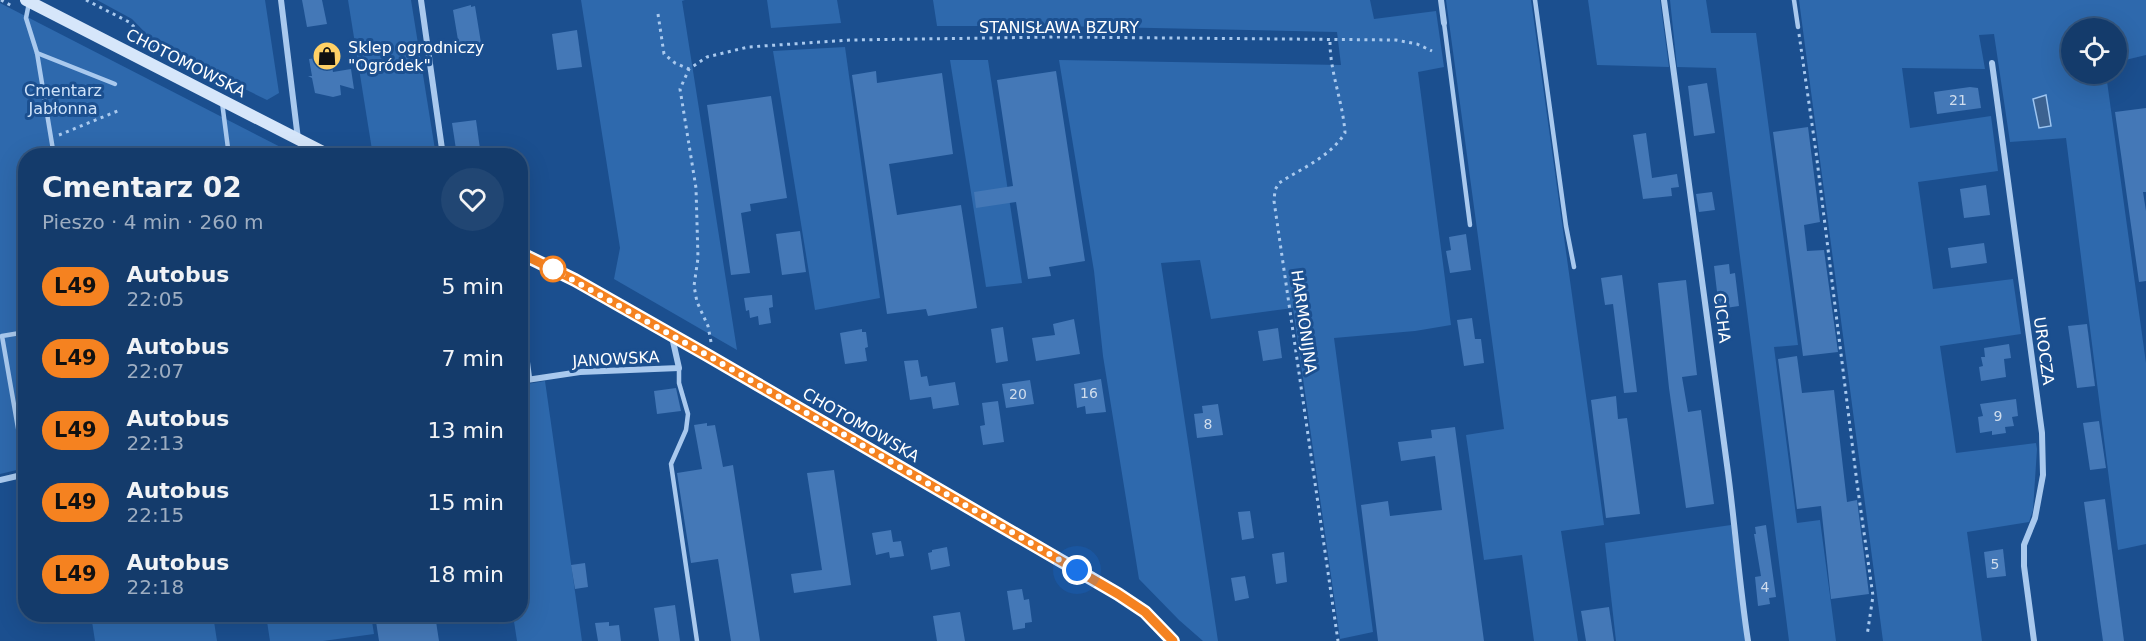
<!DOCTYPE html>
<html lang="pl">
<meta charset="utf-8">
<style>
:root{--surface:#143b6b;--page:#214673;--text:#f1f3f6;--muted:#9dadc1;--line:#33557e}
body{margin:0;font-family:"DejaVu Sans",sans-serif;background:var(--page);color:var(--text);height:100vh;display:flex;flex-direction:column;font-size:22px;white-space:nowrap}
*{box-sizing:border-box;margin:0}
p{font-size:20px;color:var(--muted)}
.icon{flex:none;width:33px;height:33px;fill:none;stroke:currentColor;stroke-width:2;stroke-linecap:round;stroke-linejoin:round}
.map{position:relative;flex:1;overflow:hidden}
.panel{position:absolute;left:18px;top:148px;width:510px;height:474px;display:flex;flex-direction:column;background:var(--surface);border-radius:24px;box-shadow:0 6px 24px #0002,0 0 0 2px var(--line)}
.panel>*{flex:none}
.badge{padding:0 12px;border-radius:20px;font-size:21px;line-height:39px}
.tools{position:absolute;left:2061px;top:18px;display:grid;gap:12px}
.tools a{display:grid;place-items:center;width:66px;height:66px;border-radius:50%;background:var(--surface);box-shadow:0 6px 24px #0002,0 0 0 2px var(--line);font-size:30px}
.you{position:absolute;width:30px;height:30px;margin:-15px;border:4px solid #fff;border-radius:50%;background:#1a73e8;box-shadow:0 0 0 9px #1a73e833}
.map>.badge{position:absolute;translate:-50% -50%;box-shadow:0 0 0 3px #fff}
.round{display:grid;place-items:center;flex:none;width:63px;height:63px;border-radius:32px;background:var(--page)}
.headline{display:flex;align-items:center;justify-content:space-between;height:102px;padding:0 24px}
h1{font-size:28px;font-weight:800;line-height:45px}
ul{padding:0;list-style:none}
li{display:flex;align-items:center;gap:18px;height:72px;padding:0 24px}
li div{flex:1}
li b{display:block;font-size:22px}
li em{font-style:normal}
li .badge{min-width:66px;font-weight:700;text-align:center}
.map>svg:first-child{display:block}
.green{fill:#2e69ad}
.water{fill:#3c6290;stroke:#9cc4f0;stroke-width:1.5}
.building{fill:#4478b7}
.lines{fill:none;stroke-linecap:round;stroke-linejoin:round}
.path{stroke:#a9c9ee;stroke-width:3;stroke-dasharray:3 4.5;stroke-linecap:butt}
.lane{stroke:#a9c9ee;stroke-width:4.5}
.street{stroke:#a9c9ee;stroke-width:6}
.secondary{stroke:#d6e6fa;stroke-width:12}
.line-casing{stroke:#fff;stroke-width:14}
.line{stroke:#f58220;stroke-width:9}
.walk{stroke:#fff;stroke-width:6;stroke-dasharray:0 10.8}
.stop-dot{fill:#fff;stroke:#f58220;stroke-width:3}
.labels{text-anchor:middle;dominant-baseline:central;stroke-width:6;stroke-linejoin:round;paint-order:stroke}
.number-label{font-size:14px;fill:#d0dded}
.street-label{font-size:16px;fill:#fff;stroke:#1b4f8f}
.poi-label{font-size:16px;fill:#fff;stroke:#1b4f8f;text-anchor:start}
.park-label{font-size:16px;fill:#cfe3fa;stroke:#1b4f8f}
</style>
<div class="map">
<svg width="2146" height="641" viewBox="0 0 2146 641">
<rect width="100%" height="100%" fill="#1b4f8f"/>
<g class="green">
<polygon points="97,0 265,0 279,93 267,100 167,51 169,57 132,19"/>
<polygon points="348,0 411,0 436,156 373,156"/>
<polygon points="581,0 685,0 682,1 737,350 614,279 620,248"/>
<polygon points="767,0 837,0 841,23 771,28"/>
<polygon points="933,0 1370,0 1374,19 1436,11 1444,67 1418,72 1451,325 1415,331 1334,338 1373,632 1340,639 1293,308 1211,319 1200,260 1161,263 1218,641 1203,641 1179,620 1139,579 1103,356 1094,271 1059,60 1341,65 1337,32 1058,26 937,26"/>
<polygon points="1446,0 1531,0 1604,525 1561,531 1578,641 1534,641 1522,555 1484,560 1466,435 1504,429"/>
<polygon points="1588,0 1660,0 1669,67 1597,65"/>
<polygon points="1670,0 1706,0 1711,33 1756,33 1798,345 1774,347 1797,523 1820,520 1836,641 1789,641 1716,68 1677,67"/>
<polygon points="1799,0 2146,0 2146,55 2117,62 2116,28 2072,28 2072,74 2106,74 2146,363 2146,544 2118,550 2066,138 2010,142 1994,34 1979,35 1985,69 1902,68 1910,128 1991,116 1998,171 1918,182 1933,289 2013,279 2021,334 1940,346 1956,453 2036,443 2037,449 2033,510 2029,522 1967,532 1982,641 1883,641"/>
<polygon points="0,3 298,156 26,156 25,468 0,474"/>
<polygon points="845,47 880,298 815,310 773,51"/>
<polygon points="950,60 988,60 1022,283 986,287"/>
<polygon points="545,381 582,641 517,641 513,615 520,615 521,385"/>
<polygon points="1731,525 1746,641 1616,641 1605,543"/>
<polygon points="91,615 213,615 217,641 95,641"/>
<polygon points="266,615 371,615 374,634 323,641 270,641"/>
</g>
<polygon class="water" points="2046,95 2051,126 2039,128 2033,99"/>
<g class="building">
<polygon points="302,0 322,0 327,24 307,27"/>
<polygon points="471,5 471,7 475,6 481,43 459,46 453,10"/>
<polygon points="577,30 582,67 557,70 552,34"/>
<polygon points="330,56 333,72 351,69 354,89 340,85 341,95 333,97 315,93 312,78 308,76 312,76 309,59"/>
<polygon points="876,71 877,83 942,73 953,154 889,164 897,215 961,205 977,308 928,316 926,309 887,314 852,75"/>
<polygon points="1056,71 1085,261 1049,267 1051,276 1028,279 1016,202 976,208 974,192 1013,186 997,80"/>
<polygon points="1707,83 1715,133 1694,136 1688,86"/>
<polygon points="1970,87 1978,88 1981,108 1937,114 1934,92"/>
<polygon points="771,96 787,198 750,204 751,211 741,213 750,273 731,275 707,105"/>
<polygon points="2146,108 2146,192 2143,192 2146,211 2146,281 2139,282 2115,112"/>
<polygon points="476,120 481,156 457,156 452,123"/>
<polygon points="1808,127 1820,222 1804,225 1807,251 1824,250 1838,352 1803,356 1773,132"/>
<polygon points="1646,133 1652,178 1677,174 1679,187 1671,188 1672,196 1643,199 1633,135"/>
<polygon points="1986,185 1990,215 1964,218 1960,189"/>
<polygon points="1712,192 1715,210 1699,212 1696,194"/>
<polygon points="800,231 806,272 782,275 776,234"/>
<polygon points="1466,234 1471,270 1450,273 1446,251 1451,250 1449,237"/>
<polygon points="1984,243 1987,263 1951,268 1948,248"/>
<polygon points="1729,264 1730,274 1735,273 1739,306 1719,309 1714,266"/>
<polygon points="1622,275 1637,392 1624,393 1613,304 1605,305 1601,278"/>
<polygon points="1686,280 1697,375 1682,377 1688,412 1701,410 1714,504 1686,508 1669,388 1658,283"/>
<polygon points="772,295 773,307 769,308 771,323 759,325 758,316 750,318 749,310 746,311 744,298"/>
<polygon points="1472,318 1475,339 1481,339 1484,363 1464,366 1457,320"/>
<polygon points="1074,319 1080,354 1036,361 1032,338 1055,335 1053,324"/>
<polygon points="2087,324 2095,386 2077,388 2068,326"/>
<polygon points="1003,327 1008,361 996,363 991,329"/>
<polygon points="1278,328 1282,358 1263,361 1258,331"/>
<polygon points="862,329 862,332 866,332 868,347 865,348 867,361 845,364 840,333"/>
<polygon points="2009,344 2011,358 2004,359 2006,377 1981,381 1979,367 1983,366 1981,357 1985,357 1984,348"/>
<polygon points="1797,356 1802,393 1834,390 1847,502 1857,500 1869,594 1831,599 1821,506 1797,509 1778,359"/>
<polygon points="918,360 921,377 927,376 929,386 955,382 959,405 933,409 931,397 910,400 904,361"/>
<polygon points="1101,379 1106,412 1086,414 1085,406 1077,408 1074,384"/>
<polygon points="1030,380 1034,404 1006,408 1002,384"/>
<polygon points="676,388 681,411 657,414 654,391"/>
<polygon points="1616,396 1618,419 1627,418 1640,514 1606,518 1591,400"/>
<polygon points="2016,399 2018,416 2012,417 2014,426 2005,427 2006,433 1992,435 1992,431 1980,433 1978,417 1983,416 1980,404"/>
<polygon points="998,401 1004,442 983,445 980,426 985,425 982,403"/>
<polygon points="1218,404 1223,435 1197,438 1194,414 1203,413 1202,406"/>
<polygon points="2099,421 2106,468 2090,470 2083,423"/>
<polygon points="707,423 707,426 715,425 723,467 733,465 760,641 731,641 718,559 691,563 677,473 702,469 694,425"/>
<polygon points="1455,427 1484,641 1378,641 1361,505 1388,501 1390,516 1442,510 1435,456 1401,461 1398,442 1432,438 1431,430"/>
<polygon points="834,470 851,585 794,593 791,574 822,570 807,473"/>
<polygon points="2105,499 2119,603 2124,641 2103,641 2098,606 2084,502"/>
<polygon points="1250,511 1254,538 1242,540 1238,512"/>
<polygon points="1766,525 1776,597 1769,598 1770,604 1758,606 1755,577 1761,576 1754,534 1756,534 1755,527"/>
<polygon points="891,530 893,542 901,541 904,556 890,558 889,552 876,555 872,533"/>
<polygon points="947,547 950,566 931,570 928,553 932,552 932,550"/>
<polygon points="2003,549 2006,576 1987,578 1984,552"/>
<polygon points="1284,552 1287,582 1276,584 1272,554"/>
<polygon points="585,563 588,587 575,589 571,565"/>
<polygon points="1245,576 1249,598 1235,601 1231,578"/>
<polygon points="1022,589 1024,600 1029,599 1032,622 1025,623 1025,628 1013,630 1007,591"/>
<polygon points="675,605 680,641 659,641 654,608"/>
<polygon points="1609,607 1614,641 1586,641 1581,611"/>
<polygon points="960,612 965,641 937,641 933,616"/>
<polygon points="375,615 435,615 439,641 379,641"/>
<polygon points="609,622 609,626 619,625 621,641 598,641 595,623"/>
</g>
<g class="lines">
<g class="path">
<polyline points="1,0 14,7"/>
<polyline points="86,0 129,22 160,52"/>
<polyline points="658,14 664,54 675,63 689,69"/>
<polyline points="1799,34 1816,152 1857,483 1873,596 1867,636"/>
<path d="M1330,42C1330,73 1343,102 1345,133C1330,157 1302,168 1279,183L1275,190L1274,201L1338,641"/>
<polyline points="59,135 120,110"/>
<polyline points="343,149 357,156"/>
<polyline points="279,153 279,156"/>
<polyline points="711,342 708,326 697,302 694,286 698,258 696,188 680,89 689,69 707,57 748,47 851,40 1058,37 1396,40 1417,44 1432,51"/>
</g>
<g class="lane">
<polyline points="1535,0 1566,226 1574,267"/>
<polyline points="1794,0 1798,27"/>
<polyline points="29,3 26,18 37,53 54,156"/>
<polyline points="1444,23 1470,225"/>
<polyline points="37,53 115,84"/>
<polyline points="222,102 229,156"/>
<polyline points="520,271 525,258"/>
<polyline points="520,303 530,379"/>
<polyline points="26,332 2,336 26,474"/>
<polyline points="679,368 679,383 688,414 686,430 671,464 697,641"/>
</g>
<g class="street">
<polyline points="281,0 298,139"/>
<polyline points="421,0 443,156"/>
<polyline points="1441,0 1444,23"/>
<path d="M1664,0C1686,155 1707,310 1727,465C1735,523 1739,582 1748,641"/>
<polyline points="1992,63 2042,433 2043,475 2035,518 2024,545 2024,566 2034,641"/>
<polyline points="520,381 580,372 679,368 672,337"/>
<polyline points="0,480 26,474"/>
</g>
<g class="secondary">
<polyline points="26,0 331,156"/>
<polyline points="520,253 575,280 707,355 1118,594 1145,612 1173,641"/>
</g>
</g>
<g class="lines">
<g class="line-casing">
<polyline id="line" points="520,253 575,280 707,355 1118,594 1145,612 1173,641"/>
</g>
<use href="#line" class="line"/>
<polyline class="walk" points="553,269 707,355 1077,570"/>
</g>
<defs>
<g id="shop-disc" transform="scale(1.5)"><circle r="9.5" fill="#ffd166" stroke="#1b4f8f"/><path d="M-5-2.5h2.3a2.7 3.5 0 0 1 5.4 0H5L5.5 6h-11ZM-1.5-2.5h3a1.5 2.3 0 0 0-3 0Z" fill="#111"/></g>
</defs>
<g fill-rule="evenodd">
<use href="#shop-disc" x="327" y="56"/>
</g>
<circle class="stop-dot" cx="553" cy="269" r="12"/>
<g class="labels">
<g class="number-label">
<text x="1958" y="100">21</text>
<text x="1089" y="393">16</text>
<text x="1018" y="394">20</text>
<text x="1998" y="416">9</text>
<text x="1208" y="424">8</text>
<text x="1995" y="564">5</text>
<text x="1765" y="587">4</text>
</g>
<g class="street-label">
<text x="1059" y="27">STANISŁAWA BZURY</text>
<text transform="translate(186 63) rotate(27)">CHOTOMOWSKA</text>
<text transform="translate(1722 318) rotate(83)">CICHA</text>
<text transform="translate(1304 322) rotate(82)">HARMONIJNA</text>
<text transform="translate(2044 351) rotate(82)">UROCZA</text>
<text transform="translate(616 359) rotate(-3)">JANOWSKA</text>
<text transform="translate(861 425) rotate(30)">CHOTOMOWSKA</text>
</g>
<g class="poi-label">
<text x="348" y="47">Sklep ogrodniczy<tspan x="348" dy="18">"Ogródek"</tspan></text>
</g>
<g class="park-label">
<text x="63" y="90">Cmentarz<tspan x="63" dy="18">Jabłonna</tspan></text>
</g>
</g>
</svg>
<div class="tools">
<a><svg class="icon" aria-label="locate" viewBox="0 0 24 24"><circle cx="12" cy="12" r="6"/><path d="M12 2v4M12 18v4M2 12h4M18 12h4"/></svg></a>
</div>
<div class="you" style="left:1077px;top:570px"></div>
<section class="panel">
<div class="headline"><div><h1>Cmentarz 02</h1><p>Pieszo · 4 min · 260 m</p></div><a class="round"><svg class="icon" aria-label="heart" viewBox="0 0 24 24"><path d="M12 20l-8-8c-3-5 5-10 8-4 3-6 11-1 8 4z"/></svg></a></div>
<ul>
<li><span class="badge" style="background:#f58220;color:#111">L49</span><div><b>Autobus</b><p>22:05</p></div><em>5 min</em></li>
<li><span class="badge" style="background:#f58220;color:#111">L49</span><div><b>Autobus</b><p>22:07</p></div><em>7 min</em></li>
<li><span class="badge" style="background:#f58220;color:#111">L49</span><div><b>Autobus</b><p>22:13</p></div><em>13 min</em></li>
<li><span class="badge" style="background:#f58220;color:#111">L49</span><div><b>Autobus</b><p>22:15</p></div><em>15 min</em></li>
<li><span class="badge" style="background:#f58220;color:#111">L49</span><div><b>Autobus</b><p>22:18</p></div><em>18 min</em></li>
</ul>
</section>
</div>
